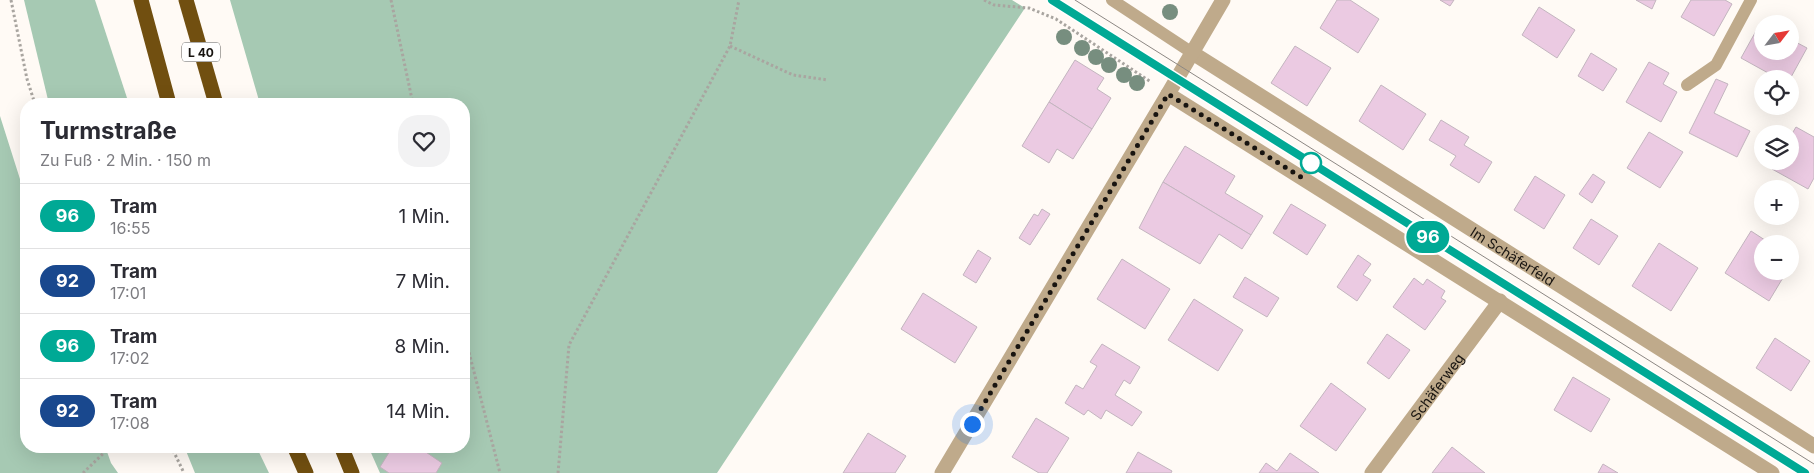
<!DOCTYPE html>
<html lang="de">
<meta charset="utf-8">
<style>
:root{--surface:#fff;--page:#f2f2f3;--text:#2b2b33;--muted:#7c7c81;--line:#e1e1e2}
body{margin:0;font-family:Inter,sans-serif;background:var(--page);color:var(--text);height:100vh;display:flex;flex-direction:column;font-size:19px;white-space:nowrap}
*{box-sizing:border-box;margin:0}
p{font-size:16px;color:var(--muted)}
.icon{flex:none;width:28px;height:28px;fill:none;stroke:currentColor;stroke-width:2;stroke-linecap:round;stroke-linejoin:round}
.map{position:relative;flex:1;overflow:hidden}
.sheet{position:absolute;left:20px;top:98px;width:450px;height:355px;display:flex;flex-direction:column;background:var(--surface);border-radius:20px;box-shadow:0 5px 20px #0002}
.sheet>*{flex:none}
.badge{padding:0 10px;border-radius:16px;font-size:18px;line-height:32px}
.needle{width:32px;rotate:59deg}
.buttons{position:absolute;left:1754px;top:15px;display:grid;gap:10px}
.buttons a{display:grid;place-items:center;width:45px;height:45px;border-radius:50%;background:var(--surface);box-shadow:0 5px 20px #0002;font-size:25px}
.you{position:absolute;width:25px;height:25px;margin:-12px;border:4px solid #fff;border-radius:50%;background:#1a73e8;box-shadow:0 0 0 8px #1a73e833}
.map>.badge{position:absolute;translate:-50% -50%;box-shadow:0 0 0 2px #fff}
.round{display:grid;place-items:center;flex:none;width:52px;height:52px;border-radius:20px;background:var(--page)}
.summary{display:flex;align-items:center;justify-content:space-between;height:85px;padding:0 20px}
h1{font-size:24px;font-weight:700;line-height:38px}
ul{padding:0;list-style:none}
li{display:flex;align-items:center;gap:15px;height:65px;padding:0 20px;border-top:1px solid var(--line)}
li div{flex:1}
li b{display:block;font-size:19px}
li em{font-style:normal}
li .badge{min-width:55px;font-weight:700;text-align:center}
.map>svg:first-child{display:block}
.forest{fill:#a6c9b3}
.building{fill:#ebcae2;stroke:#c3b5bf}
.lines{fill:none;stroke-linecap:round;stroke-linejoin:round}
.path{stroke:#a9a5a0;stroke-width:3;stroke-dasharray:2.5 2.5;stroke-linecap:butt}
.lane{stroke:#bfaa8b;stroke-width:12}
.street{stroke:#bfaa8b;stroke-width:15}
.highway{stroke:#714f10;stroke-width:15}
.tram{stroke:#8c8783;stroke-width:1}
.tree{fill:#778e7f}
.line-casing{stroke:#fff;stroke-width:11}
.line{stroke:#00a995;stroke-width:8}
.walk{stroke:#181410;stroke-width:5;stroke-dasharray:0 9}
.stop-dot{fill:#fff;stroke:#00a995;stroke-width:2.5}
.labels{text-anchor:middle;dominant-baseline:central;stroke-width:5;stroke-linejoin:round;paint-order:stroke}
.shield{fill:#fff;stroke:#5d5a58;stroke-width:1}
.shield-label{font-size:12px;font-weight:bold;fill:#181410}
.street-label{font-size:14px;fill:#181410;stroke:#fff}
</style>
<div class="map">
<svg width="1814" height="473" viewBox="0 0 1814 473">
<rect width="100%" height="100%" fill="#fffaf5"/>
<g class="forest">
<polygon points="24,0 95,0 129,104 49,104"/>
<polygon points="230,0 1012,0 1025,8 717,473 380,473 368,446 464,446 464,104 260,104"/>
<polygon points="0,116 26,198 26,446 105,446 111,463 118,473 0,473"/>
<polygon points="184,446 256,446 269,473 195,473"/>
</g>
<g class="building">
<polygon points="1337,0 1350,0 1379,19 1358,53 1320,28"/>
<polygon points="1440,0 1454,0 1450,6"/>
<polygon points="1636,0 1656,0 1652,9"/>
<polygon points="1691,0 1725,0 1732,4 1714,36 1681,17"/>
<polygon points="1539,7 1575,30 1557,58 1522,35"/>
<polygon points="1761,22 1763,24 1762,51 1790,51 1790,39 1807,48 1790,79 1779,79 1741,58"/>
<polygon points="1295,46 1331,68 1307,106 1271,83"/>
<polygon points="1591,53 1617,69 1603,91 1578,76"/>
<polygon points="1075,60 1104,78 1097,89 1111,98 1092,129 1049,102"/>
<polygon points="1649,62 1669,73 1663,84 1677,92 1661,122 1626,102"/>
<polygon points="1716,79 1728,84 1714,113 1750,131 1737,157 1689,133"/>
<polygon points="1381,85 1426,114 1403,150 1359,121"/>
<polygon points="1049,102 1092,129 1073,159 1057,149 1049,163 1022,146"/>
<polygon points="1441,120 1469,137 1464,145 1492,162 1479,183 1450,165 1456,156 1429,140"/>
<polygon points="1796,127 1814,137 1814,178 1808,189 1772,169 1776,161 1790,161 1790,137"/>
<polygon points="1649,132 1683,152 1660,188 1627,168"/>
<polygon points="1185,146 1235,176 1225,193 1263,216 1251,235 1163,182"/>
<polygon points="1593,174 1605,182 1592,203 1579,194"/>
<polygon points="1535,176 1565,195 1544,229 1514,210"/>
<polygon points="1163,182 1251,235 1242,249 1219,234 1200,264 1139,228"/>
<polygon points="1291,204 1326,225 1307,255 1273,233"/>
<polygon points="1042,209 1050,214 1030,245 1019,238 1034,214 1038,216"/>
<polygon points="1591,219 1618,236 1599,265 1573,248"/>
<polygon points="1751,231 1771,244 1762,244 1762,271 1787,271 1769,301 1725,273"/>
<polygon points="1659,243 1698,268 1671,311 1632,286"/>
<polygon points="978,250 991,258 976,283 963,275"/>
<polygon points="1358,255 1371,264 1363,275 1371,280 1357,301 1337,287"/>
<polygon points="1790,256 1795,259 1790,267"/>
<polygon points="1122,259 1170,289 1145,329 1097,299"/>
<polygon points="1245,277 1279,298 1267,317 1233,297"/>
<polygon points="1414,278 1423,285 1427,279 1445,291 1441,298 1446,301 1425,330 1393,307"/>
<polygon points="923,293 977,327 955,363 901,329"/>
<polygon points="1194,299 1243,330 1218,371 1168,340"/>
<polygon points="1387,334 1410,350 1389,379 1367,363"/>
<polygon points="1775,338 1810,361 1791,391 1756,368"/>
<polygon points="1102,344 1140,367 1130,384 1124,380 1115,395 1142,412 1132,426 1106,410 1101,419 1088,410 1084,415 1065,403 1076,385 1083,389 1097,366 1090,362"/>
<polygon points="1573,377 1610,399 1591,432 1554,410"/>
<polygon points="1331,383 1366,409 1336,451 1300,426"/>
<polygon points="1036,418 1069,438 1047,473 1039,473 1012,457"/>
<polygon points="868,433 906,456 895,473 843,473"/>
<polygon points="393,446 417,446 442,463 436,473 389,473 380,467"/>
<polygon points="1452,447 1485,473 1432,473"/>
<polygon points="1138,452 1172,471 1171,473 1126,473"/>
<polygon points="1290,453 1319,473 1259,473 1266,463 1277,471"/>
<polygon points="1603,464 1618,473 1598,473"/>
</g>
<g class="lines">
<g class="path">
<polyline points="11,0 27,79 35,104"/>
<polyline points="391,0 413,104"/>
<polyline points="984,0 994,5 1029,8 1056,19 1151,82"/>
<polyline points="730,46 793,75 828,80"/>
<polyline points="464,333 500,473"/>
<polyline points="171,446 184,473"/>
<polyline points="83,473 111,446"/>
<polyline points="558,473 569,345 730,46 739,0"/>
</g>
<g class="lane">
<polyline points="1112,0 1191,52"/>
<polyline points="1687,85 1716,65 1751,0"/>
</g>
<g class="street">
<path id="s1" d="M1191,52L1814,446"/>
<polyline points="1168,94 1772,473"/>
<polyline points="942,473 1168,94 1223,0"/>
<path id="s2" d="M1372,473L1500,301"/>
</g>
<g class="highway">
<polyline points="141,0 169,104"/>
<polyline points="186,0 216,104"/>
<polyline points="294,446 306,473"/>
<polyline points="341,446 352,473"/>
</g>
<g class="tram">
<polyline points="1051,0 1805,473"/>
<polyline points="1075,0 1814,464"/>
</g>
</g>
<g class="tree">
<circle cx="1170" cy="12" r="8"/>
<circle cx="1064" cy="37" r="8"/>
<circle cx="1082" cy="48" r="8"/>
<circle cx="1096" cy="57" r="8"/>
<circle cx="1109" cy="65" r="8"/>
<circle cx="1124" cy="75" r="8"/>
<circle cx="1137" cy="83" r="8"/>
</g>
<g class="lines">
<g class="line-casing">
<polyline id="line" points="1052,0 1805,473"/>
</g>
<use href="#line" class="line"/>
<polyline class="walk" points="972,424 1168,94 1301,177 1311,163"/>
</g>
<circle class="stop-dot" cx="1311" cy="163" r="10"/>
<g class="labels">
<rect class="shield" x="182" y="42.5" width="38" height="19" rx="4"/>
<g class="shield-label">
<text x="201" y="52">L 40</text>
</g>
<g class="street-label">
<text stroke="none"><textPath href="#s1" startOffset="381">Im Schäferfeld</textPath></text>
<text stroke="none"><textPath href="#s2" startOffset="108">Schäferweg</textPath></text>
</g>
</g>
</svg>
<div class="buttons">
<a><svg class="needle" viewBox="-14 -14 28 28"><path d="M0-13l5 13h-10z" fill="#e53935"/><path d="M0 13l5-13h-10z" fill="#7c7c81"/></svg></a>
<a><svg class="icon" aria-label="locate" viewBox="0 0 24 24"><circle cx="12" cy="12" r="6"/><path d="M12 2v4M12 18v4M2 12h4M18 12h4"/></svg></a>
<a><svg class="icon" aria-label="layers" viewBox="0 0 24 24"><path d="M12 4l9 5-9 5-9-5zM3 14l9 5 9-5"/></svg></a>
<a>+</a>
<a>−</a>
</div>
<div class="you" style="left:972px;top:424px"></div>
<b class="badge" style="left:1428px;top:237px;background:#00a995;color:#fff">96</b>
<section class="sheet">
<div class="summary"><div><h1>Turmstraße</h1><p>Zu Fuß · 2 Min. · 150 m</p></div><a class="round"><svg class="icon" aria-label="heart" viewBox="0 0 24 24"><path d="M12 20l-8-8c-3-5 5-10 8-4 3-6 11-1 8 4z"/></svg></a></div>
<ul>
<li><span class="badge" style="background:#00a995;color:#fff">96</span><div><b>Tram</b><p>16:55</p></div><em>1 Min.</em></li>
<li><span class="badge" style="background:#19488e;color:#fff">92</span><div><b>Tram</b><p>17:01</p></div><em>7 Min.</em></li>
<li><span class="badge" style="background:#00a995;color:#fff">96</span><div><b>Tram</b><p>17:02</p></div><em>8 Min.</em></li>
<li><span class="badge" style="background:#19488e;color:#fff">92</span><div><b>Tram</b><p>17:08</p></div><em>14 Min.</em></li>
</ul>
</section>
</div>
